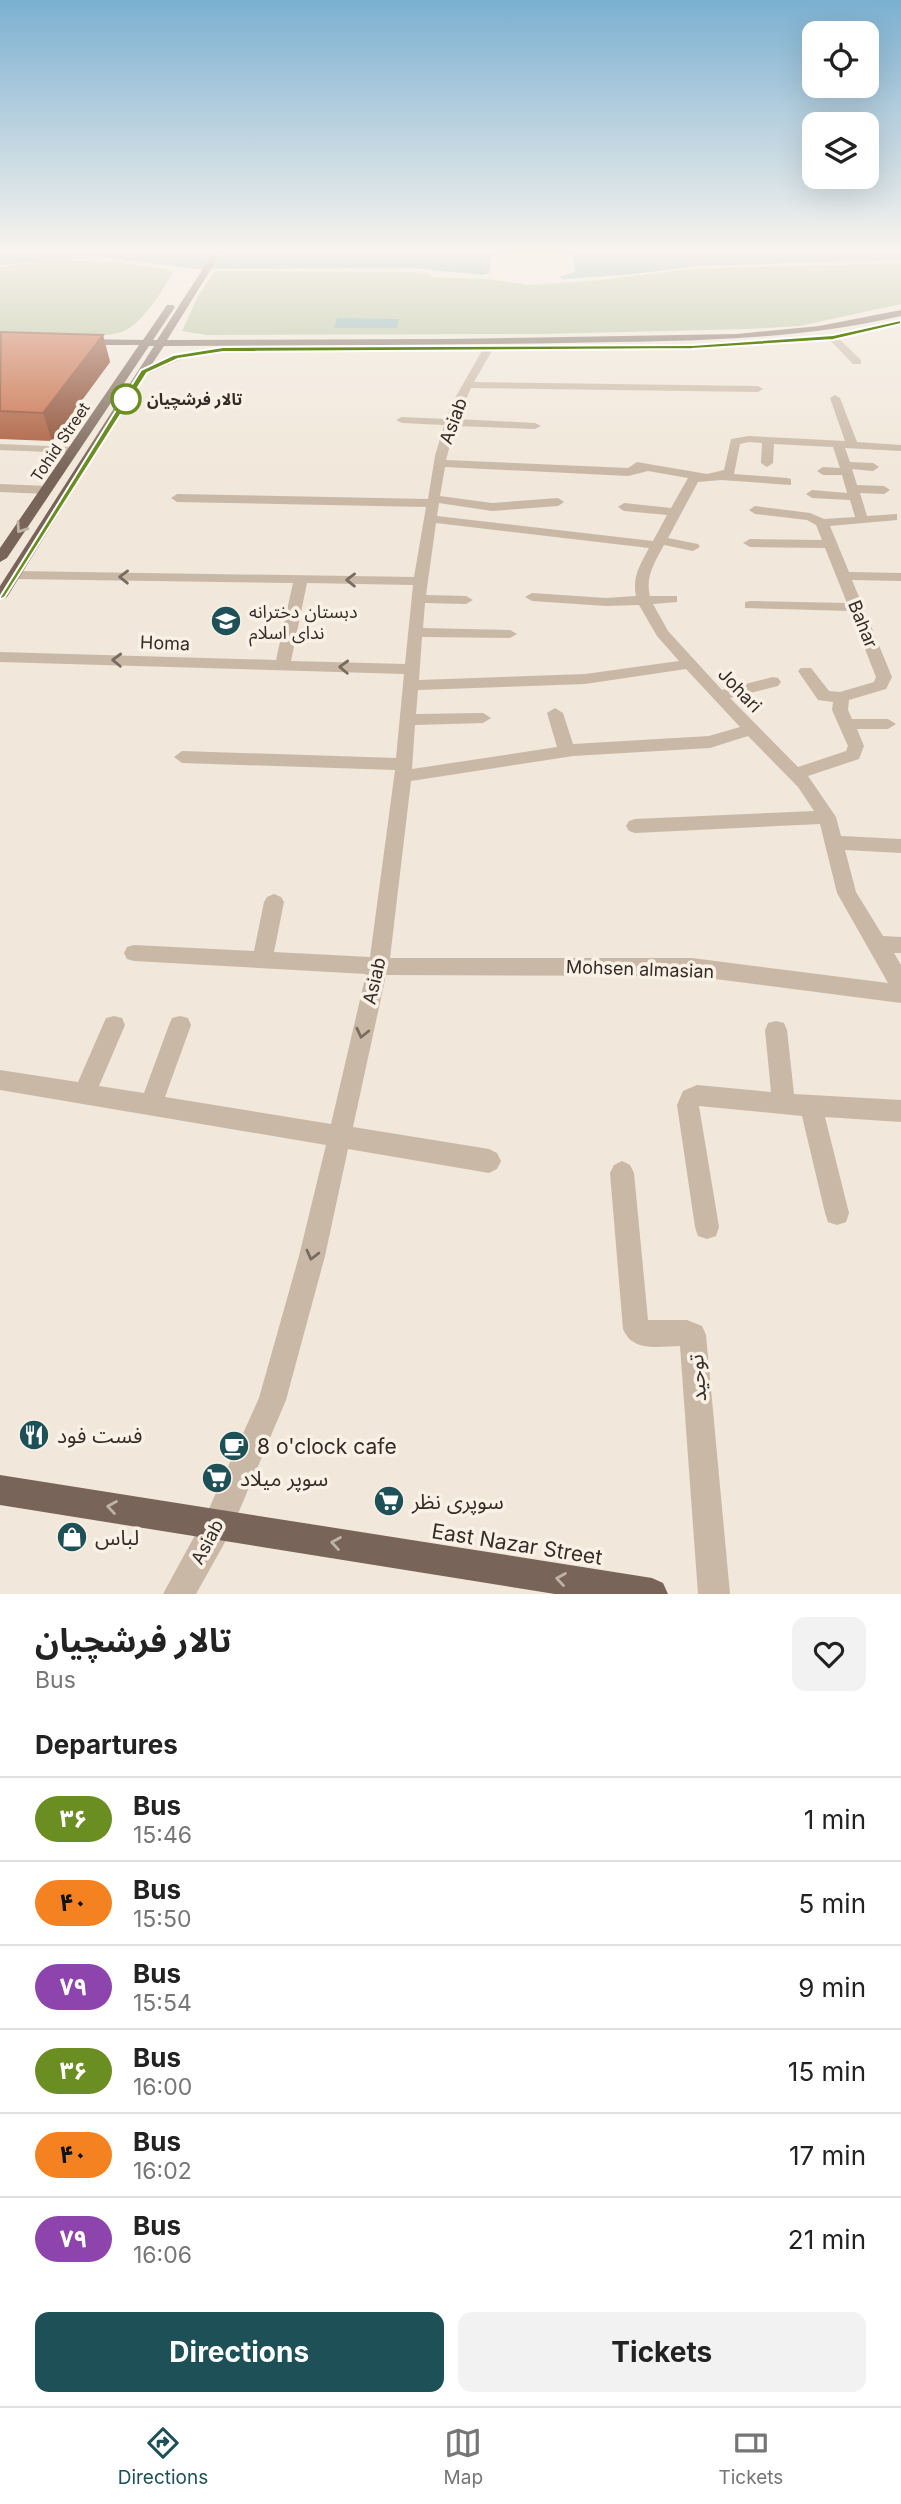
<!DOCTYPE html>
<meta charset="utf-8">
<style>
:root{--surface:#fff;--page:#f2f2f2;--text:#222;--muted:#767676;--line:#e0e0e0;--accent:#1d5157}
body{margin:0;font-family:Inter,"Noto Sans Arabic",sans-serif;background:var(--page);color:var(--text);height:100vh;display:flex;flex-direction:column;font-size:26px;white-space:nowrap}
*{box-sizing:border-box;margin:0}
p{font-size:23px;color:var(--muted)}
.icon{flex:none;width:38px;height:38px;fill:none;stroke:currentColor;stroke-width:2;stroke-linecap:round;stroke-linejoin:round}
.map{position:relative;height:1594px;overflow:hidden}
.sheet{display:flex;flex-direction:column;background:var(--surface);flex:1}
.sheet>*{flex:none}
.badge{padding:0 14px;border-radius:23px;font-size:24px;line-height:46px}
.buttons{position:absolute;left:802px;top:21px;display:grid;gap:14px}
.buttons a{display:grid;place-items:center;width:77px;height:77px;border-radius:14px;background:var(--surface);box-shadow:0 7px 28px #0002;font-size:35px}
.map>.badge{position:absolute;translate:-50% -50%;box-shadow:0 0 0 4px #fff}
h2{padding:0 35px;font-size:26px;line-height:63px}
.round{display:grid;place-items:center;flex:none;width:74px;height:74px;border-radius:14px;background:var(--page)}
.head{display:flex;align-items:center;justify-content:space-between;height:119px;padding:0 35px}
h1{font-size:33px;font-weight:700;line-height:52px}
.primary-button{display:flex;gap:14px;margin-top:auto;padding:14px 35px}
.primary-button a{flex:1;height:80px;border-radius:14px;background:var(--accent);color:#fff;font-size:28px;font-weight:700;line-height:80px;text-align:center}
.primary-button a+a{background:var(--page);color:var(--text)}
ul{padding:0;list-style:none}
li{display:flex;align-items:center;gap:21px;height:84px;padding:0 35px;border-top:2px solid var(--line)}
li div{flex:1}
li b{display:block;font-size:26px}
li em{font-style:normal}
li .badge{min-width:77px;font-weight:700;text-align:center}
.tab-bar{display:flex;justify-content:space-around;align-items:center;height:98px;border-top:2px solid var(--line);background:var(--surface);font-size:19px;color:var(--muted)}
.tab-bar a{display:grid;justify-items:center;gap:4px}
.tab-bar .current{color:var(--accent)}
.map>svg:first-child{display:block}
.green{fill:#b2c09a}
.water{fill:#79aaae}
.lines{fill:none;stroke-linecap:round;stroke-linejoin:round}
.minor{fill:#c9b8a6;fill-rule:evenodd}
.major{fill:#786458;fill-rule:evenodd}
.wall{fill:#aa5a3a}
.shaded-wall{fill:#8b4a30}
.building{fill:#c66944;stroke:#8b4a30;stroke-width:2}
.oneway{stroke:#bfb2a6}
.oneway2{stroke:#786b60}
.line{fill:#6b8e23;stroke:#fff;stroke-width:2}
.stop-dot{fill:#fff;stroke:#6b8e23;stroke-width:3.5}
.labels{text-anchor:middle;dominant-baseline:central;stroke-width:7;stroke-linejoin:round;paint-order:stroke}
.far-stop-label{font-size:16px;font-weight:bold;fill:#362c27;stroke:#f9f1e6;text-anchor:start}
.far-street-label{font-size:16px;fill:#362c27;stroke:#f9f1e6}
.street-label{font-size:18px;fill:#362c27;stroke:#f9f1e6}
.poi-label{font-size:18px;fill:#362c27;stroke:#f9f1e6;text-anchor:start}
.near-street-label{font-size:21px;fill:#362c27;stroke:#f9f1e6}
.near-poi-label{font-size:21px;fill:#362c27;stroke:#f9f1e6;text-anchor:start}
</style>
<div class="map">
<svg width="901" height="1594" viewBox="0 0 901 1594">
<rect width="100%" height="100%" fill="#f1e7da"/>
<g class="green">
<path d="M58,260L116,262L174,271C163,289 145,320 126,330C105,341 27,336 0,336V267Z"/>
<polygon points="901,263 901,304 800,326 749,329 540,334 207,335 182,331 199,294 215,271 412,272 430,274 432,277 488,279 528,285 602,280 689,269"/>
</g>
<g class="water">
<path d="M0,250H901V260L698,266L634,274L565,279L558,277L575,272C574,267 575,259 571,256C560,247 502,251 491,258L489,273L483,275L412,268L196,269L103,257L0,265Z"/>
<polygon points="337,318 399,319 397,328 334,328"/>
</g>
<g class="lines">
<g class="minor">
<polygon points="830,336 836,336 861,360 861,364 853,364 830,340"/>
<path d="M488,346L493,349L474,382L758,386L763,389L758,392L471,388L457,419L535,423L541,426L535,429L455,426L446,460L628,468L637,462L707,474L724,470L731,439L749,436L845,441L830,398L835,395L840,398L857,442L901,445V451L845,448L850,462L873,463L879,467L873,471L852,469L857,485L884,486L890,490L884,494L860,493L867,516L897,514V520L830,526L849,572L901,573V581L852,580L892,677L886,689L849,700L848,710L852,719H888L896,724L888,729H857L864,746L859,759L808,776L836,817L841,836L901,839V853L845,850L856,892L883,936L901,937V953H894L901,965V1003L692,976L386,975L353,1127L489,1149L497,1153L501,1161L497,1169L489,1173L348,1149L325,1256L286,1400L229,1535L196,1594H163L207,1513L259,1398L299,1256L326,1145L0,1090V1070L78,1082L106,1018L114,1016L122,1018L125,1025L99,1086L144,1093L169,1025L172,1018L180,1016L188,1018L191,1025L165,1097L331,1124L366,974L134,961L127,959L124,953L127,947L134,945L254,951L264,902L267,897L274,894L281,897L284,902L274,952L370,957L395,770L182,763L174,757L182,751L396,758L404,674L0,662V652L276,660L293,583L14,579L7,575L14,571L414,577L426,507L177,502L171,498L177,494L428,499L435,456L444,425L402,423L396,420L402,417L446,419L451,405L483,349ZM749,442L762,443L761,463L767,467L773,463L774,444L833,447L840,468L823,467L817,471L823,475H842L847,493L812,490L806,494L812,498L850,500L855,517L824,519L810,513L755,506L749,510L755,514L807,520L816,525L822,540L750,539L743,543L750,547L825,548L847,603L750,601L745,602V608L850,611L876,677L874,682L840,692L829,691L811,668H801L798,671L818,700L833,702L832,710L848,746L846,751L798,767L730,698L778,686L781,682L778,678L773,677L722,690L668,631L653,604L677,602V596H650C645,576 655,562 664,545L693,551L700,547L698,544L668,538L698,482L721,480L791,485V479L787,478L734,474L740,444ZM445,467L628,476L648,471L688,478L671,508L624,503L618,507L624,511L667,515L653,541L437,516L439,503L492,511L558,506L564,502L558,498L492,503L440,496ZM436,523L649,548C640,565 632,577 636,596L606,598L532,593L525,597L532,601L606,606L639,605L657,636L679,661L585,674L419,680L422,637L510,638L517,634L510,630L423,628L425,603L466,604L473,600L466,596L426,595ZM307,583L413,585L405,664L291,661ZM686,669L740,727L709,736L573,744L563,713L555,708L547,713L557,747L412,769L415,725L483,723L491,718L483,713L416,714L418,690L585,684ZM748,736L798,787L814,811L635,819L629,821L626,826L629,831L635,833L820,824L837,893L888,983L692,958H390L411,781L573,756L710,748Z"/>
<polygon points="0,444 74,447 80,450 74,453 0,450"/>
<polygon points="0,484 47,486 53,490 47,494 0,492"/>
<polygon points="776,1021 784,1023 787,1030 794,1094 901,1100 901,1122 825,1117 849,1213 846,1222 837,1225 828,1222 825,1213 802,1116 699,1106 719,1227 716,1236 707,1239 698,1236 695,1227 677,1105 683,1091 697,1085 771,1092 765,1030 768,1023"/>
<path d="M622,1161L630,1165L634,1173L648,1320H687L702,1326L706,1335L730,1594H698L680,1346C659,1346 633,1353 623,1329L610,1173L614,1165Z"/>
</g>
<g class="major">
<path d="M215,250H223L167,340L448,339L737,334L819,326L901,310V316C789,342 677,341 563,343C430,345 297,346 164,346L152,364L172,355L206,349L211,352L179,360L145,375L7,597L0,601V586L154,346H149L7,558L0,562V548L139,345H84L79,342L84,339L143,340L167,305H173L175,307L153,340H157Z"/>
<polygon points="0,1475 652,1578 663,1583 668,1594 555,1594 0,1505"/>
</g>
</g>
<polygon class="wall" points="0,333 103,335 110,362 52,441 0,439"/>
<polygon class="shaded-wall" points="103,335 110,362 52,441 43,413"/>
<polygon class="building" points="1,332 103,335 43,413 0,411"/>
<defs><path id="oneway-chevron" d="M-2-3.5L2.5 0L-2 3.5" fill="none" stroke-width="1.6" stroke-linecap="round" stroke-linejoin="round" transform="scale(1.75)"/></defs>
<g class="oneway">
<use href="#oneway-chevron" transform="translate(21 528) rotate(125)"/>
<use href="#oneway-chevron" transform="translate(112 1507) rotate(-171)"/>
<use href="#oneway-chevron" transform="translate(336 1543) rotate(-171)"/>
<use href="#oneway-chevron" transform="translate(561 1579) rotate(-171)"/>
</g>
<g class="oneway2">
<use href="#oneway-chevron" transform="translate(124 577) rotate(-179)"/>
<use href="#oneway-chevron" transform="translate(351 580) rotate(-179)"/>
<use href="#oneway-chevron" transform="translate(117 660) rotate(-178)"/>
<use href="#oneway-chevron" transform="translate(344 667) rotate(-178)"/>
<use href="#oneway-chevron" transform="translate(362 1033) rotate(103)"/>
<use href="#oneway-chevron" transform="translate(312 1255) rotate(104)"/>
</g>
<linearGradient id="sky" x2="0" y2="1"><stop stop-color="#7bb0d1"/><stop offset="0.53" stop-color="#f9f4ee"/><stop offset="1" stop-color="#f9f4ee" stop-opacity="0"/></linearGradient>
<rect width="901" height="473" fill="url(#sky)"/>
<polygon class="line" points="901,320 901,324 833,340 692,349 223,352 178,359 147,373 5,597 0,600 0,597 141,370 173,355 223,347 692,345 833,335"/>
<defs>
<g id="school-disc" transform="scale(1.575)"><circle r="9.5" fill="#1d5157" stroke="#f9f1e6"/><path d="M0-5L7-2L0 1L-7-2ZM-4 1L0 2.5L4 1V4Q0 6-4 4Z" fill="#fff"/></g>
<g id="restaurant-disc" transform="scale(1.575)"><circle r="9.5" fill="#1d5157" stroke="#f9f1e6"/><path d="M-5-6h1v4h1v-4h1v4h1v-4h1v5L-1.5 .5V6h-2V.5L-5-1ZM5-6V6H3V1.5H1.5Q1.5-4 5-6Z" fill="#fff"/></g>
<g id="cafe-disc" transform="scale(1.575)"><circle r="9.5" fill="#1d5157" stroke="#f9f1e6"/><path d="M-5.5-4.5H6V0H3Q3 3.5 0 3.5H-2.5Q-5.5 3.5-5.5 0ZM3-3.2v2h1.7v-2ZM-6 4.5H4V6H-6Z" fill="#fff"/></g>
<g id="supermarket-disc" transform="scale(1.575)"><circle r="9.5" fill="#1d5157" stroke="#f9f1e6"/><path d="M-6-5.5h2.5l.6 2H6L4.5 2H-2.5L-4.4-4H-6ZM-1.5 3.2a1.3 1.3 0 1 0 .1 0ZM3 3.2a1.3 1.3 0 1 0 .1 0Z" fill="#fff"/></g>
<g id="shop-disc" transform="scale(1.575)"><circle r="9.5" fill="#1d5157" stroke="#f9f1e6"/><path d="M-5-2.5h2.3a2.7 3.5 0 0 1 5.4 0H5L5.5 6h-11ZM-1.5-2.5h3a1.5 2.3 0 0 0-3 0Z" fill="#fff"/></g>
</defs>
<g fill-rule="evenodd">
<use href="#school-disc" x="226" y="621"/>
<use href="#restaurant-disc" x="34" y="1435"/>
<use href="#cafe-disc" x="234" y="1446"/>
<use href="#supermarket-disc" x="217" y="1478"/>
<use href="#supermarket-disc" x="389" y="1501"/>
<use href="#shop-disc" x="72" y="1537"/>
</g>
<circle class="stop-dot" cx="126" cy="399" r="14"/>
<g class="labels">
<g class="far-stop-label">
<text x="147" y="399">تالار فرشچیان</text>
</g>
<g class="far-street-label">
<text transform="translate(60 442) rotate(-56)">Tohid Street</text>
</g>
<g class="street-label">
<text transform="translate(453 421) rotate(-70)">Asiab</text>
<text transform="translate(863 624) rotate(68)">Bahar</text>
<text transform="translate(165 643) rotate(2)">Homa</text>
<text transform="translate(740 690) rotate(46)">Johari</text>
<text transform="translate(640 969) rotate(2)">Mohsen almasian</text>
<text transform="translate(374 981) rotate(-77)">Asiab</text>
<text transform="translate(207 1542) rotate(-62)">Asiab</text>
</g>
<g class="poi-label">
<text x="249" y="611">دبستان دخترانه<tspan x="249" dy="21">ندای اسلام</tspan></text>
</g>
<g class="near-street-label">
<text transform="translate(697 1378) rotate(-94)">توحید</text>
<text transform="translate(517 1544) rotate(9)">East Nazar Street</text>
</g>
<g class="near-poi-label">
<text x="57" y="1435">فست فود</text>
<text x="257" y="1446">8 o'clock cafe</text>
<text x="240" y="1478">سوپر میلاد</text>
<text x="412" y="1501">سوپری نظر</text>
<text x="95" y="1537">لباس</text>
</g>
</g>
</svg>
<div class="buttons">
<a><svg class="icon" aria-label="locate" viewBox="0 0 24 24"><circle cx="12" cy="12" r="6"/><path d="M12 2v4M12 18v4M2 12h4M18 12h4"/></svg></a>
<a><svg class="icon" aria-label="layers" viewBox="0 0 24 24"><path d="M12 4l9 5-9 5-9-5zM3 14l9 5 9-5"/></svg></a>
</div>
</div>
<section class="sheet">
<div class="head"><div><h1>تالار فرشچیان</h1><p>Bus</p></div><a class="round"><svg class="icon" aria-label="heart" viewBox="0 0 24 24"><path d="M12 20l-8-8c-3-5 5-10 8-4 3-6 11-1 8 4z"/></svg></a></div>
<h2>Departures</h2>
<ul>
<li><span class="badge" style="background:#6b8e23;color:#fff">۳۶</span><div><b>Bus</b><p>15:46</p></div><em>1 min</em></li>
<li><span class="badge" style="background:#f58220;color:#111">۴۰</span><div><b>Bus</b><p>15:50</p></div><em>5 min</em></li>
<li><span class="badge" style="background:#8e44ad;color:#fff">۷۹</span><div><b>Bus</b><p>15:54</p></div><em>9 min</em></li>
<li><span class="badge" style="background:#6b8e23;color:#fff">۳۶</span><div><b>Bus</b><p>16:00</p></div><em>15 min</em></li>
<li><span class="badge" style="background:#f58220;color:#111">۴۰</span><div><b>Bus</b><p>16:02</p></div><em>17 min</em></li>
<li><span class="badge" style="background:#8e44ad;color:#fff">۷۹</span><div><b>Bus</b><p>16:06</p></div><em>21 min</em></li>
</ul>
<div class="primary-button"><a>Directions</a><a>Tickets</a></div>
</section>
<nav class="tab-bar">
<a class="current"><svg class="icon" aria-label="directions" viewBox="0 0 24 24"><path d="M12 3l9 9-9 9-9-9zM9 14v-3h6M13 9l2 2-2 2"/></svg>Directions</a>
<a><svg class="icon" aria-label="map" viewBox="0 0 24 24"><path d="M3 6l6-2 6 2 6-2v14l-6 2-6-2-6 2zM9 4v14M15 6v14"/></svg>Map</a>
<a><svg class="icon" aria-label="tickets" viewBox="0 0 24 24"><path d="M3 7h18v10H3zM15 7v10"/></svg>Tickets</a>
</nav>
